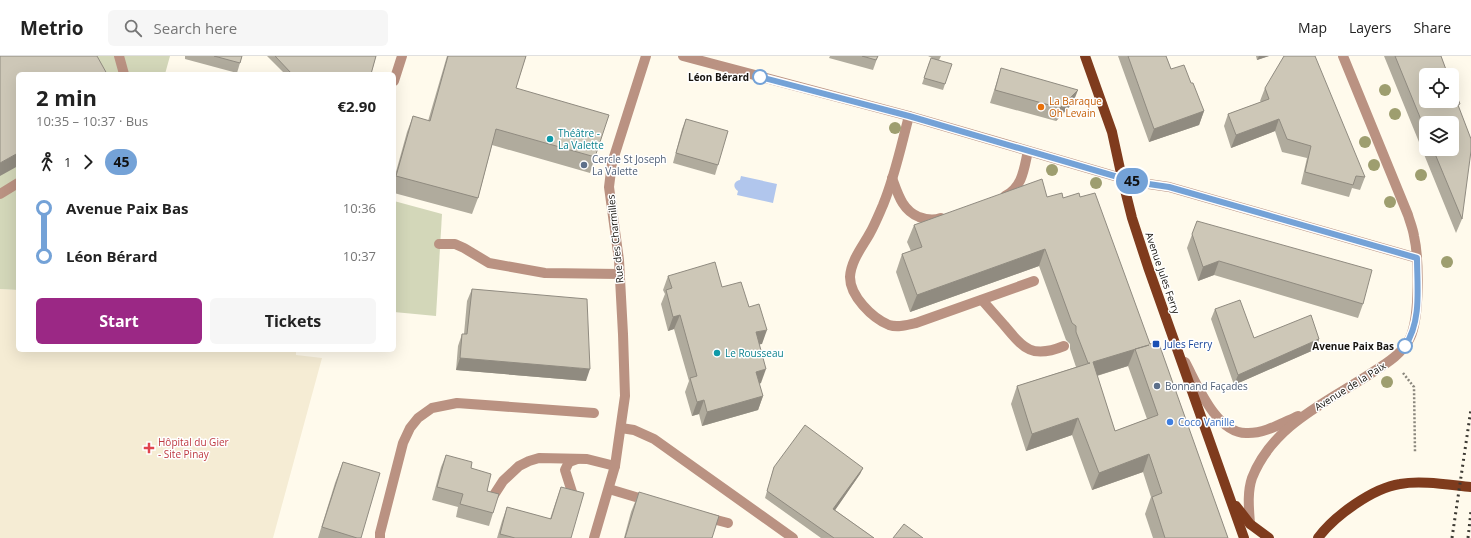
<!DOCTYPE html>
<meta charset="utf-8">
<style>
:root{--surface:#fff;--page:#f6f6f6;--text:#222;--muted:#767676;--line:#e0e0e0;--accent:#9b2885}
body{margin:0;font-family:"Open Sans",sans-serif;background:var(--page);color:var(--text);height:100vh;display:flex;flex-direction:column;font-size:15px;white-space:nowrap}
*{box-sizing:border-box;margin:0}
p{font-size:13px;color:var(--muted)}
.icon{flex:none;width:22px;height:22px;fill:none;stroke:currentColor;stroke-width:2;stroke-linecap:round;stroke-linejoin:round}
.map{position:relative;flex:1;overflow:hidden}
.details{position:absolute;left:16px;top:16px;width:380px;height:280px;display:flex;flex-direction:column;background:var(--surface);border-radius:6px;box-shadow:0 4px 16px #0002}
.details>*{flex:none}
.badge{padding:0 8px;border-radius:13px;font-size:14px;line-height:26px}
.fabs{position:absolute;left:1419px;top:12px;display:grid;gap:8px}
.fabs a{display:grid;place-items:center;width:40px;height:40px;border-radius:6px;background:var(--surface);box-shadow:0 4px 16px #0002;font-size:20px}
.map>.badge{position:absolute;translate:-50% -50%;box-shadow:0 0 0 2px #fff}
.legs{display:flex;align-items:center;gap:6px;height:44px;padding:0 20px;font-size:13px}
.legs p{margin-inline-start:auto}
.headline{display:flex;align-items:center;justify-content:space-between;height:68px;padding:0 20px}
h1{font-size:22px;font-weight:700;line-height:30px}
.primary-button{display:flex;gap:8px;margin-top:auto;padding:8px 20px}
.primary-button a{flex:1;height:46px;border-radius:6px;background:var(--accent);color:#fff;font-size:16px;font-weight:700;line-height:46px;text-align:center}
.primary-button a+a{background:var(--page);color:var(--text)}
ul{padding:0 20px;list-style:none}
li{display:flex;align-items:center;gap:14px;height:48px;font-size:15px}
li i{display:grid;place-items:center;width:6px;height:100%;margin:0 5px;background:currentColor}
li i::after{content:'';width:10px;height:10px;margin:-5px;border:3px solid;border-radius:50%;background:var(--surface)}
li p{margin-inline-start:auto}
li:first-child i{background:linear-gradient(#0000 50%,currentColor 0)}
li:last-child i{background:linear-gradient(currentColor 50%,#0000 0)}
header{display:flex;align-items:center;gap:24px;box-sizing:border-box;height:56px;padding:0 20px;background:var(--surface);border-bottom:1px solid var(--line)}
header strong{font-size:19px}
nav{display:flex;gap:22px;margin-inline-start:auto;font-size:14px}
.search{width:280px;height:36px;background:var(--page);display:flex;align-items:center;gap:10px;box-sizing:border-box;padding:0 14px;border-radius:6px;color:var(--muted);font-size:15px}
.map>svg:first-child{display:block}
.built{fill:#f5ecd4}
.green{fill:#d3d7b9}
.water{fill:#b1c6ed}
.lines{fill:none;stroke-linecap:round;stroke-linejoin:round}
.path{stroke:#8a867c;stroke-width:2.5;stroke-dasharray:2 2;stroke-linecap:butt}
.minor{stroke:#ba9282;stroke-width:10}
.major{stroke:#7f3b1d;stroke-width:10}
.rail{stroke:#3d3a33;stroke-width:3;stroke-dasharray:2 4;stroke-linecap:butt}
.tree{fill:#9e9e6f}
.wall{fill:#b0ab9d;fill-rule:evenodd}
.shaded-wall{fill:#908b80}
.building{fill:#cdc7b7;stroke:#908b80;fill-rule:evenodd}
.line-1-casing{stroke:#fff;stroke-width:9}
.line-1{stroke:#74a2d7;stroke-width:6}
.stop-1-dot{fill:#fff;stroke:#74a2d7;stroke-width:2}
.food-dot{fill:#e8710a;stroke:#fff;stroke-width:1.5}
.culture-dot{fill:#0f9aa8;stroke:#fff;stroke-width:1.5}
.service-dot{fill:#5c6f8a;stroke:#fff;stroke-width:1.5}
.transit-dot{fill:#1a4fb4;stroke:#fff;stroke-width:1.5}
.shop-dot{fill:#3f7fe0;stroke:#fff;stroke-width:1.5}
.health-dot{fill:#e0444e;stroke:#fff;stroke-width:1.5}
.labels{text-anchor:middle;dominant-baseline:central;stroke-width:3;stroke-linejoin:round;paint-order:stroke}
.stop-label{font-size:10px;font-weight:bold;fill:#17140f;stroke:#fff;text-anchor:end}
.food-label{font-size:10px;fill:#c56008;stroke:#fff;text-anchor:start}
.culture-label{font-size:10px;fill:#0d838f;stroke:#fff;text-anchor:start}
.service-label{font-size:10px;fill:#4e5e75;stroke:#fff;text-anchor:start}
.street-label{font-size:10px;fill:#17140f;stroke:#fff}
.transit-label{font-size:10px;fill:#164399;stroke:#fff;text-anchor:start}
.shop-label{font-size:10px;fill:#366cbe;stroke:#fff;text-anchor:start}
.health-label{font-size:10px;fill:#be3a42;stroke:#fff;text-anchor:start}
</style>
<header>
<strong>Metrio</strong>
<div class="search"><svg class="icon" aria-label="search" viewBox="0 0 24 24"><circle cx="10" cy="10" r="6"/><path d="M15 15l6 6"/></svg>Search here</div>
<nav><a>Map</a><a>Layers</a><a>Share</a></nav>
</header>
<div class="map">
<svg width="1471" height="482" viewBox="0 0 1471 482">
<rect width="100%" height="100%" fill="#fffaec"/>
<polygon class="built" points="0,233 18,234 18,294 296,294 296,299 322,302 273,482 0,482"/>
<g class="green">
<polygon points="0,0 170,0 165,18 18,18 18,234 0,233"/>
<polygon points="394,145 442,158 436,260 394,256"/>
</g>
<path class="water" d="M741,120L777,128L773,147L737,139L738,135C732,131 734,125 740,124Z"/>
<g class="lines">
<polyline class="path" points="1403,317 1414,331 1415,396"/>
<g class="minor">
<polyline points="119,0 124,18"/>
<polyline points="683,0 909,60 1135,126 1169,131 1417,202"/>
<polyline points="394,25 402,0"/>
<path d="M909,60C901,90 895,120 883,149C879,158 875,168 870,177C863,190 851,204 850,221C850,240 872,262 889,269C898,272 907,269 916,267L1034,225"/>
<path d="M892,122C898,138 902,154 919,161C927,164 933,165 941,162"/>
<polyline points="0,138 18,127"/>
<path d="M1005,140C1023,131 1024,112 1028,95"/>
<polyline points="439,188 455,188 464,192 489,207 545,217 619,218"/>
<path d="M982,244C989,252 997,261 1004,269C1024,293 1032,303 1064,290"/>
<path d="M1185,306C1197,328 1216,377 1246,377C1264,378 1282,367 1298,360"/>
<polyline points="621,372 634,374 654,383 793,482"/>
<polyline points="609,433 649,445"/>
<polyline points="492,442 503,425 519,410 529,405 539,402 587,403 615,410"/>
<polyline points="571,443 572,436 565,414 569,406 577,403"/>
<polyline points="705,461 728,467"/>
<path d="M1250,468C1249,453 1247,437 1252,422C1273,368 1328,346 1373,316C1387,307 1403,297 1410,282C1420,261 1419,202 1414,180C1413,173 1410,166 1408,159L1343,0"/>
<polyline points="380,482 380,477 403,387 410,372 418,362 432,352 457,347 594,357"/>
<polyline points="594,482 615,410 625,340 623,278 619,204 609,131 612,107 646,0"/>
</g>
<g class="major">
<polyline points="1085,0 1112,76 1122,122 1132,162 1148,211 1244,482"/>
<polyline points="1236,450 1250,468 1269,482"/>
<path d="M1318,482C1334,460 1373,432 1400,428C1421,424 1450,429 1471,431"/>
</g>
<g class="rail">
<polyline points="1452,482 1471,353"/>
<polyline points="1468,482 1471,455"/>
</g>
</g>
<g class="tree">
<circle cx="1385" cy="34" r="6"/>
<circle cx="1395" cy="58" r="6"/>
<circle cx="895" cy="72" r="6"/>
<circle cx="1365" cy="86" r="6"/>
<circle cx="1374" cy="109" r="6"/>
<circle cx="1052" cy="114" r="6"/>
<circle cx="1421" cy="119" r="6"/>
<circle cx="1096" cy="127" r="6"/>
<circle cx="1390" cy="146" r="6"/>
<circle cx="1447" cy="206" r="6"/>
<circle cx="1387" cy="326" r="6"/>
</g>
<g class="wall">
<polygon points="185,0 242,0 237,17 185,3"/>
<polygon points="267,0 376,0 371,18 285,18"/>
<polygon points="447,0 526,0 516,32 595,101 590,117 492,89 478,142 472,158 394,137 394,123 407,76 413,60 428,65"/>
<polygon points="830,0 878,0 873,14 829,2"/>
<polygon points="928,0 941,0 939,4 945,28 943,34 922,28 929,7 934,3"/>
<polygon points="1118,0 1166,0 1171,13 1191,27 1204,55 1199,69 1149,86"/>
<polygon points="1256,0 1269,0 1257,4"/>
<path d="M1384,0H1441L1459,52L1462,163L1456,177ZM1426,67L1452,93H1426Z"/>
<polygon points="1001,12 1073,47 1056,65 990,47 997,25"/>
<polygon points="1265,32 1365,121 1360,134 1352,132 1349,141 1301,128 1307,102 1282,96 1275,75 1231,92 1224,70 1228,58 1261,46 1260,45"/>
<polygon points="686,63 718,109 715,119 673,107 682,73"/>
<path d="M1047,141L1063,142L1080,141L1150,288L1228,482H1153L1145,458L1151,441L1143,416L1092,434L1072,379L1026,395L1011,348L1017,330L1076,311L1070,293V288L1066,284L1039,210L910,256L896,216L902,198L911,195L907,186L914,169ZM1128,310L1147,363L1115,375L1097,320Z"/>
<polygon points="1197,165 1363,248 1358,262 1214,219 1198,225 1187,192"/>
<polygon points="668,220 722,231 749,251 762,288 759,288 761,327 759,328 763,340 758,354 702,370 699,358 692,360 685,336 689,325 674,273 668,275 661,248 665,238 663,234"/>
<polygon points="472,233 586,325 456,314 458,290 462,278 464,278 467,245"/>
<polygon points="1215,253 1254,282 1319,283 1316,293 1234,329 1211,263"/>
<polygon points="446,399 471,412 487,435 493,457 489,470 456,461 458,451 432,444 441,411"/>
<polygon points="343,406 361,482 318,482 335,427"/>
<polygon points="774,411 863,412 860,418 835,454 874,482 821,482 765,442"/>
<polygon points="561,431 571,482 497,482 502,465 507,451 550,463 556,445"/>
<polygon points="639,436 712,482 624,482 631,456"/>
</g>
<g class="shaded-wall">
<polygon points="1259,0 1269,0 1257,4"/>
<polygon points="1078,34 1073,47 1056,65 1060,52"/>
<polygon points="1204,55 1199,69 1149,86 1154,73"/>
<polygon points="1279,63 1275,75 1231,92 1236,79"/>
<polygon points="18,97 18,110 0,120 0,107"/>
<polygon points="1045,193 1039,210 910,256 917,239"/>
<polygon points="1219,205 1214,219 1198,225 1203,211"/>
<polygon points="680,259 674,273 668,275 673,261"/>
<polygon points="767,274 762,288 751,290 756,276"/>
<polygon points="1319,283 1316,293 1234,329 1238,319"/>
<polygon points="1135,293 1128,310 1086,323 1093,306"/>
<polygon points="460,302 590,313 586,325 456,314"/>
<polygon points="766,313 761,327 751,330 756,316"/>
<polygon points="763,340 758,354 702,370 707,356"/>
<polygon points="704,344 699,358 692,360 697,346"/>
<polygon points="1078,362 1072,379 1026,395 1032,378"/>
<polygon points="1149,398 1143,416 1092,434 1099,417"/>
<polygon points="863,412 860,418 831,460 833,453"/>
</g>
<g class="building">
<polygon points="0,0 97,0 107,18 18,18 18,97 0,107"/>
<polygon points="214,0 242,0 240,7"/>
<polygon points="275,0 376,0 371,18 292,18"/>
<polygon points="448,0 526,0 516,32 609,59 595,101 496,73 478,142 396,120 413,60 430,65"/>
<polygon points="862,0 878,0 876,4"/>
<polygon points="1128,0 1166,0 1171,13 1184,9 1191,27 1193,27 1204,55 1154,73"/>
<polygon points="1284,0 1315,0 1365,121 1356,120 1353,129 1305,116 1311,90 1287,83 1279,63 1236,79 1228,58 1269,43 1265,32"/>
<polygon points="1395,0 1441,0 1448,19 1426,19 1426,45 1452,45 1452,28 1460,48 1458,49 1471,83 1471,95 1462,163 1433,93 1452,93 1452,67 1426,67 1426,76"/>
<polygon points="931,2 952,8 945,28 924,22"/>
<polygon points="1001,12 1078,34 1060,52 995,34"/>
<polygon points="686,63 728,75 718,109 676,97"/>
<path d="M1042,123L1047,141L1062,137L1063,142L1079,137L1080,141L1095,137L1150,288L1158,285L1228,482H1165L1152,441L1162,437L1149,398L1099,417L1078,362L1032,378L1017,330L1090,307H1088L1076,276V270L1072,267L1045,193L917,239L902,198L922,191L914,169ZM1149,289L1135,293L1158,359L1115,375L1093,306Z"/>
<polygon points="1197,165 1372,214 1363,248 1219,205 1203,211 1192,178"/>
<polygon points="715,206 722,231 741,226 749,251 759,248 767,274 756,276 766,313 756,316 763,340 707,356 704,344 697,346 690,322 697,320 680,259 673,261 666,234 672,232 668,220"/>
<polygon points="472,233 587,243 590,313 460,302 462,278 467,278"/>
<polygon points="1240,244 1254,282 1311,259 1319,283 1238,319 1215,253"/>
<polygon points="805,369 863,412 833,453 874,482 834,482 767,435 774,411"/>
<polygon points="446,399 472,406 471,412 491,418 487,435 499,438 493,457 460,448 463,438 437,431"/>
<polygon points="343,406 380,417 361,482 357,482 322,471"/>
<polygon points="561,431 584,437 571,482 515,482 500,478 507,451 551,463"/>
<polygon points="639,436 719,460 712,482 625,482"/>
<polygon points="904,468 923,482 893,482"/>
</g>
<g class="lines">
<g class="line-1-casing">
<path id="line-1" d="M760,21L909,60L1135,126L1169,131L1417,202C1417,230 1422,265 1405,290"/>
</g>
<use href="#line-1" class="line-1"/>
</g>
<g class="stop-1-dot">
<circle cx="760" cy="21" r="7"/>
<circle cx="1405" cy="290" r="7"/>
</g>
<circle class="food-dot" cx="1041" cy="51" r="4"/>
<g class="culture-dot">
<circle cx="550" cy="83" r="4"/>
<circle cx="717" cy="297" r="4"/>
</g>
<g class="service-dot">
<circle cx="584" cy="109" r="4"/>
<circle cx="1157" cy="330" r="4"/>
</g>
<rect class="transit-dot" x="1152" y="284" width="8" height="8" rx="2"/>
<circle class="shop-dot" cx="1170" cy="366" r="4"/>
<path class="health-dot" d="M147 386h4v4h4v4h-4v4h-4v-4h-4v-4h4z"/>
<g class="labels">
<g class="stop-label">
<text x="749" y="21">Léon Bérard</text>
<text x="1394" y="290">Avenue Paix Bas</text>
</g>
<g class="food-label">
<text x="1049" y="45">La Baraque<tspan x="1049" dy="12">Oh Levain</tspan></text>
</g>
<g class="culture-label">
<text x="558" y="77">Théâtre -<tspan x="558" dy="12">La Valette</tspan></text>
<text x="725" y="297">Le Rousseau</text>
</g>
<g class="service-label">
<text x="592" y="103">Cercle St Joseph<tspan x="592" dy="12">La Valette</tspan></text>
<text x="1165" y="330">Bonnand Façades</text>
</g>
<g class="street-label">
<text transform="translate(615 183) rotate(-96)">Rue des Charmilles</text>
<text transform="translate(1163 217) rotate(71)">Avenue Jules Ferry</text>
<text transform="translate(1350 330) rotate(-32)">Avenue de la Paix</text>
</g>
<g class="transit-label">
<text x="1164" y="288">Jules Ferry</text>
</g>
<g class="shop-label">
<text x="1178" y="366">Coco Vanille</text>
</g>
<g class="health-label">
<text x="158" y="386">Hôpital du Gier<tspan x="158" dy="12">- Site Pinay</tspan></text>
</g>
</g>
</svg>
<div class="fabs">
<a><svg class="icon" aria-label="locate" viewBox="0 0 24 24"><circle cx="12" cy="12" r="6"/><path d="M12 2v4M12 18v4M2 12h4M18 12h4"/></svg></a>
<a><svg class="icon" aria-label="layers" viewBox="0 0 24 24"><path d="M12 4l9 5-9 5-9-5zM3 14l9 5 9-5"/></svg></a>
</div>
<b class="badge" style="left:1132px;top:125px;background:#74a2d7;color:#111">45</b>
<section class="details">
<div class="headline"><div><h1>2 min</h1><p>10:35 – 10:37 · Bus</p></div><b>€2.90</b></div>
<div class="legs"><svg class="icon" aria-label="walk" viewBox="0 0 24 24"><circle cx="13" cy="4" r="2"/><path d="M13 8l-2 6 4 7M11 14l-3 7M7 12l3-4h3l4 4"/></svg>1<svg class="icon" aria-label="forward" viewBox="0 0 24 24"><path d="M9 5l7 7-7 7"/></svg><b class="badge" style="background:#74a2d7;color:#111">45</b></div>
<ul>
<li><i style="color:#74a2d7"></i><b>Avenue Paix Bas</b><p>10:36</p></li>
<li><i style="color:#74a2d7"></i><b>Léon Bérard</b><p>10:37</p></li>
</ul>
<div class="primary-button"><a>Start</a><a>Tickets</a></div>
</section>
</div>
